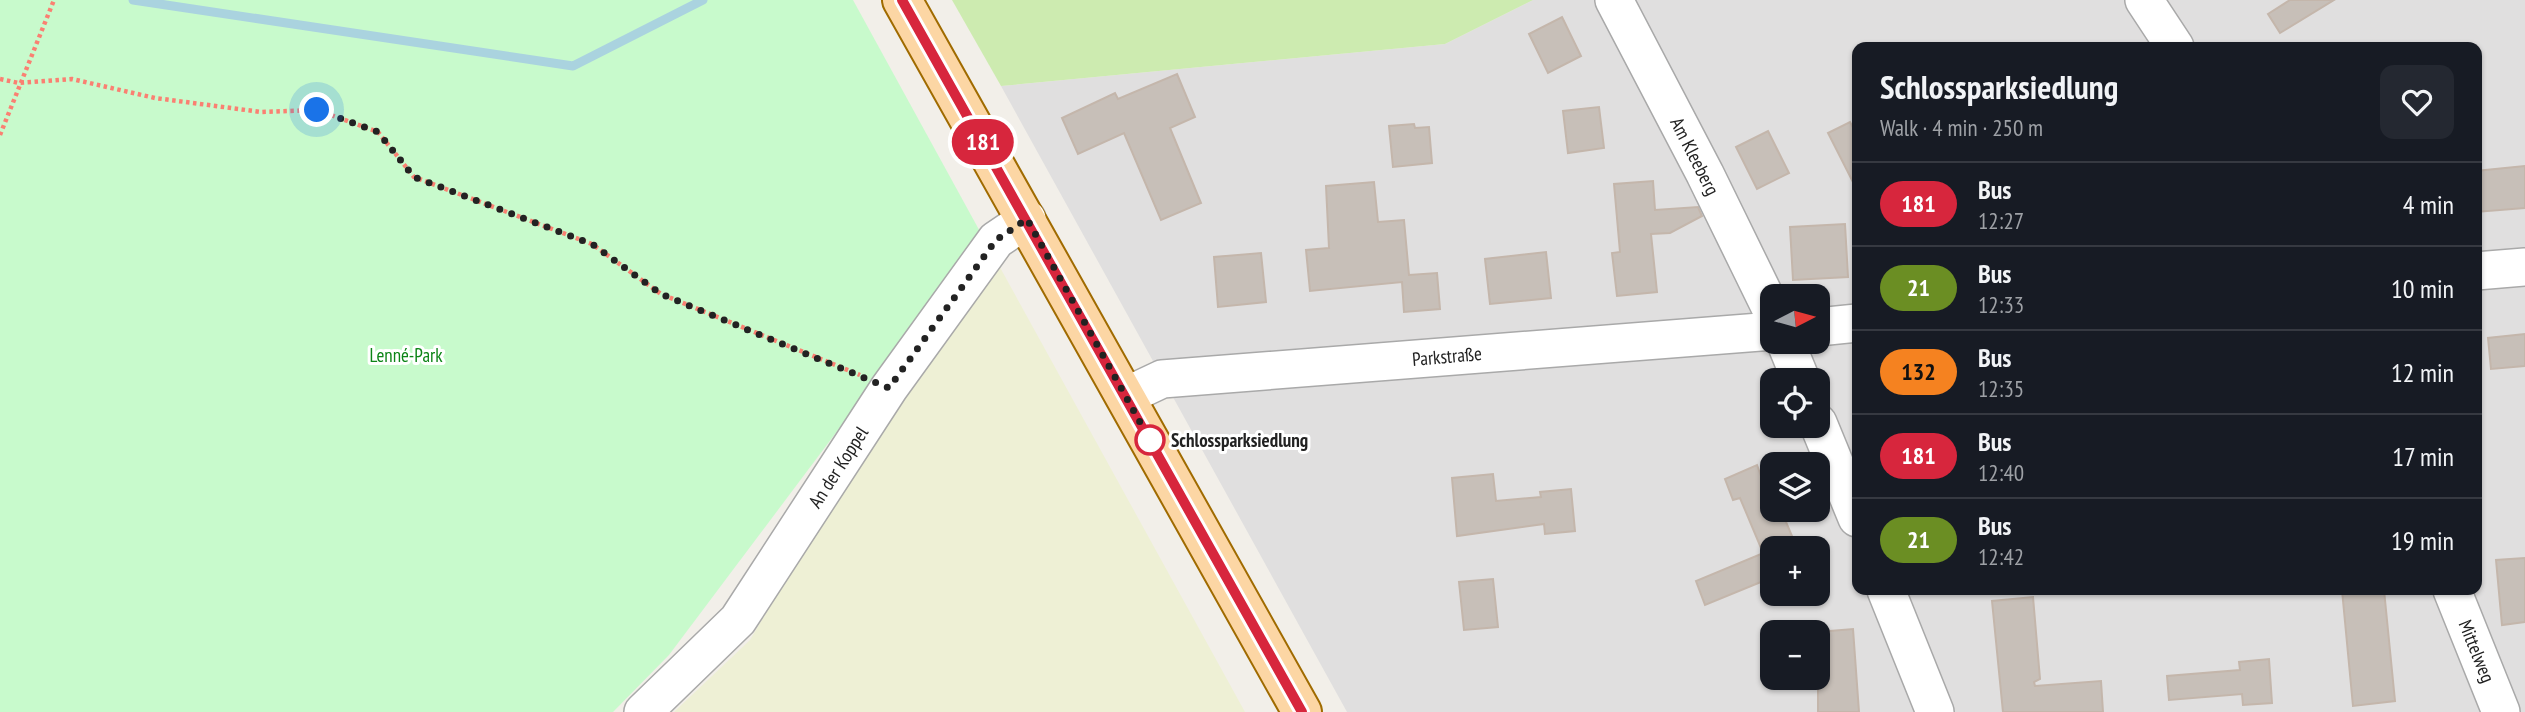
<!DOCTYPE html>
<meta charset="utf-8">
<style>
:root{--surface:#171b24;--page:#242831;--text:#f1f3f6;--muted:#9ea1a6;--line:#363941}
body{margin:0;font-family:"PT Sans Narrow",sans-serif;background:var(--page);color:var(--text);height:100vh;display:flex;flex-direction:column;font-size:26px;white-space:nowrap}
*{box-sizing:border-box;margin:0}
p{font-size:23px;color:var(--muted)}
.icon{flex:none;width:38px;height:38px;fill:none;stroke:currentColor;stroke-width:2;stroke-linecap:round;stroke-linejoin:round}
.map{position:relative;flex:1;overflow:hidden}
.drawer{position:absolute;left:1852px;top:42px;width:630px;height:553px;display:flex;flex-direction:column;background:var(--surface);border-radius:14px;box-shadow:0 2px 5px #0004}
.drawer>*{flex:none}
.badge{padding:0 14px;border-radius:23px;font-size:24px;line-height:46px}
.needle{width:46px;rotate:84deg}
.fabs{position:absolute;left:1760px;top:284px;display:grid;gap:14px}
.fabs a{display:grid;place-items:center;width:70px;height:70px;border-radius:14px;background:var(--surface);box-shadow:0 2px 5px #0004;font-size:35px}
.you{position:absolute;width:35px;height:35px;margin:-18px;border:5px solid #fff;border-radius:50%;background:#1a73e8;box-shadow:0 0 0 10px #1a73e833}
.map>.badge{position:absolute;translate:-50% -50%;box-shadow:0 0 0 4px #fff}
.round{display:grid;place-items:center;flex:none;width:74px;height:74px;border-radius:14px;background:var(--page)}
.head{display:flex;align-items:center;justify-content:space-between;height:119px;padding:0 28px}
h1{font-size:33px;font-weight:600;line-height:52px}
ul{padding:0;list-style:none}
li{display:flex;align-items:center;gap:21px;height:84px;padding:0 28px;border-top:2px solid var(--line)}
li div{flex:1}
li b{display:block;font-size:26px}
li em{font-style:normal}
li .badge{min-width:77px;font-weight:700;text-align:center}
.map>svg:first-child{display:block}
.residential{fill:#e0dfdf;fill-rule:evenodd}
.farmland{fill:#eef0d5}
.grass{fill:#cdebb0}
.park{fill:#c8facc}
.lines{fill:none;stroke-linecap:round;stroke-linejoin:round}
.stream{stroke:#aad3df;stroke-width:9}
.building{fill:#c7bfb8;stroke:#c4b6ab;stroke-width:2}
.minor-casing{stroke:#a9a9a9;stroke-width:40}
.major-casing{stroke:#a06b00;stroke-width:42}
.path{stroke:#fa8072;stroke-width:4.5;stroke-dasharray:3.5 3.5;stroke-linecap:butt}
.minor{stroke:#fff;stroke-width:37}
.major{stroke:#fcd6a4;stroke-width:38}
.line-casing{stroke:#fff;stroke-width:16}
.line{stroke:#d7263d;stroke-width:10}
.walk{stroke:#222;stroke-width:7;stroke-dasharray:0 12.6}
.stop-dot{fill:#fff;stroke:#d7263d;stroke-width:3.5}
.labels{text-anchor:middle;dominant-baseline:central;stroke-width:6;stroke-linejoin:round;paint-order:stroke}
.street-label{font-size:19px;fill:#222;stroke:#fff}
.park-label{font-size:19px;fill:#0c8416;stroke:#fff}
.stop-label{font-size:19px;font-weight:bold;fill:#222;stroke:#fff;text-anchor:start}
</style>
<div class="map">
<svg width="2525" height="712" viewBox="0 0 2525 712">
<rect width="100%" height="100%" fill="#f2efe9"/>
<path class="residential" d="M1533,0H2525V712H1347L1001,86L1445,44ZM1857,47H2476V590H1857ZM1773,296H1818V341H1773ZM1773,380H1818V425H1773ZM1773,464H1818V509H1773ZM1773,548H1818V593H1773ZM1773,632H1818V677H1773Z"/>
<polygon class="farmland" points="997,262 1245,712 674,712 750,640 835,496"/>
<polygon class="grass" points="952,0 1533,0 1445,44 1001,86"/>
<polygon class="park" points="0,0 853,0 983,237 669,655 613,712 0,712"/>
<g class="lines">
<polyline class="stream" points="133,0 573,66 703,0"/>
</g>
<g class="building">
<polygon points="2290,0 2334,0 2280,33 2268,14"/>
<polygon points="1562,17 1581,56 1548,73 1529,34"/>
<polygon points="1177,74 1195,117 1170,128 1201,203 1161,220 1124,133 1078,154 1062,118 1115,93 1118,99"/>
<polygon points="1599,107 1604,148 1568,153 1563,111"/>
<polygon points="1850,122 1857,135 1857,190 1828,133"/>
<polygon points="1414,124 1415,128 1429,127 1432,163 1393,167 1389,126"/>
<polygon points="1768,131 1789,173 1757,189 1736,147"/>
<polygon points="2525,166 2525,208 2476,212 2476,171"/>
<polygon points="1653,181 1655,210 1698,207 1702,216 1670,233 1651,234 1657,292 1617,296 1612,253 1620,252 1614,184"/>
<polygon points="1374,182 1378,222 1404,220 1409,275 1437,273 1440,309 1404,312 1402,282 1310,291 1306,250 1329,248 1326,186"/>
<polygon points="1845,224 1848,277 1793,280 1790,227"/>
<polygon points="1546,252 1551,298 1490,304 1485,259"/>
<polygon points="1261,253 1266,302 1218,307 1214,257"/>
<polygon points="2525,334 2525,366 2491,369 2488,338"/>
<polygon points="1757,465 1773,509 1775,512 1781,510 1797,548 1761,548 1740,498 1733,500 1725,479"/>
<polygon points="1493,474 1496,501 1541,497 1540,492 1571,489 1575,531 1545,534 1544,524 1457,536 1452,478"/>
<polygon points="1773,549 1773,577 1705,605 1696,581"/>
<polygon points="2525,558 2525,622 2502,625 2496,560"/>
<polygon points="1493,579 1498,627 1464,630 1459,582"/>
<polygon points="2342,590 2384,590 2395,701 2353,706"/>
<polygon points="2033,597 2040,679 2034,682 2035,686 2101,681 2103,712 2003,712 1992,601"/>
<polygon points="1853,629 1859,712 1818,712 1818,632"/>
<polygon points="2269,659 2272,703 2243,705 2242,694 2169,700 2167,676 2240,670 2239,662"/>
</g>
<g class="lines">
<g class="minor-casing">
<g id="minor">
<polyline points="1614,0 1705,174 1773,313"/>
<polyline points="2144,0 2175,47"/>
<polyline points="2476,271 2525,267"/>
<polyline points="1818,327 1857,323"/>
<polyline points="1785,341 1801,380"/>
<polyline points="1126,396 1162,379 1773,331"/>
<polyline points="1818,423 1857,518"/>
<polyline points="1886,590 1935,712"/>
<polyline points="2452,590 2501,712"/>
<polyline points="643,712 738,620 889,388 996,240 1027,219"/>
</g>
</g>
<g class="major-casing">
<polyline id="major" points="902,0 1302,712"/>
</g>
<g class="path">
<polyline points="0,79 19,83 72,79 155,98 261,112 317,110 378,132 414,177 592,244 661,294 860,375"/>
<polyline points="0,135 54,0"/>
</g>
<use href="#minor" class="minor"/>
<use href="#major" class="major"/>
</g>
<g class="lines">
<g class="line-casing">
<polyline id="line" points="902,0 1302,712"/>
</g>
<use href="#line" class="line"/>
<polyline class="walk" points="317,110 378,132 414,177 592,244 661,294 889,388 996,240 1027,219 1150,440"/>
</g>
<circle class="stop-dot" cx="1150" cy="440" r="14"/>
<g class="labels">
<g class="street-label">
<text transform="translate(1695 156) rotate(63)">Am Kleeberg</text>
<text transform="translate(1447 356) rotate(-5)">Parkstraße</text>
<text transform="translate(838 467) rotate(-57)">An der Koppel</text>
<text transform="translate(2477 651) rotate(68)">Mittelweg</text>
</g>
<g class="park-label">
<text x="406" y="355">Lenné-Park</text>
</g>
<g class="stop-label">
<text x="1171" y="440">Schlossparksiedlung</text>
</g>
</g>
</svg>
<div class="fabs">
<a><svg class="needle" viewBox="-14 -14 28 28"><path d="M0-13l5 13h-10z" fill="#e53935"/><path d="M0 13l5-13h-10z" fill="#9ea1a6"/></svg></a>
<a><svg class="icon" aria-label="locate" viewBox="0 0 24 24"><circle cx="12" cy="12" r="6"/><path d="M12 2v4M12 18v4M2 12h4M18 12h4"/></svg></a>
<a><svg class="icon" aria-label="layers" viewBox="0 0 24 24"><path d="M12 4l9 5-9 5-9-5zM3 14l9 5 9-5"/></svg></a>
<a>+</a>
<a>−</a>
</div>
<div class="you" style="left:317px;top:110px"></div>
<b class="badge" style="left:983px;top:142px;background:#d7263d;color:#fff">181</b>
<section class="drawer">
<div class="head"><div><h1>Schlossparksiedlung</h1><p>Walk · 4 min · 250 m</p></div><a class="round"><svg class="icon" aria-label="heart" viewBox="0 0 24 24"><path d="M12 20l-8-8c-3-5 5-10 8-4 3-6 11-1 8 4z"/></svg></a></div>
<ul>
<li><span class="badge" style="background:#d7263d;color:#fff">181</span><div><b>Bus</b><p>12:27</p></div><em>4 min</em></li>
<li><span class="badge" style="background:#6b8e23;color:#fff">21</span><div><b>Bus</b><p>12:33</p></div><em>10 min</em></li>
<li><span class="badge" style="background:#f58220;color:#111">132</span><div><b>Bus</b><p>12:35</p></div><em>12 min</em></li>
<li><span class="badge" style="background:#d7263d;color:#fff">181</span><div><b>Bus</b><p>12:40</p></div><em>17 min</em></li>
<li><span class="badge" style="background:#6b8e23;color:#fff">21</span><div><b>Bus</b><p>12:42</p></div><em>19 min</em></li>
</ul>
</section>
</div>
